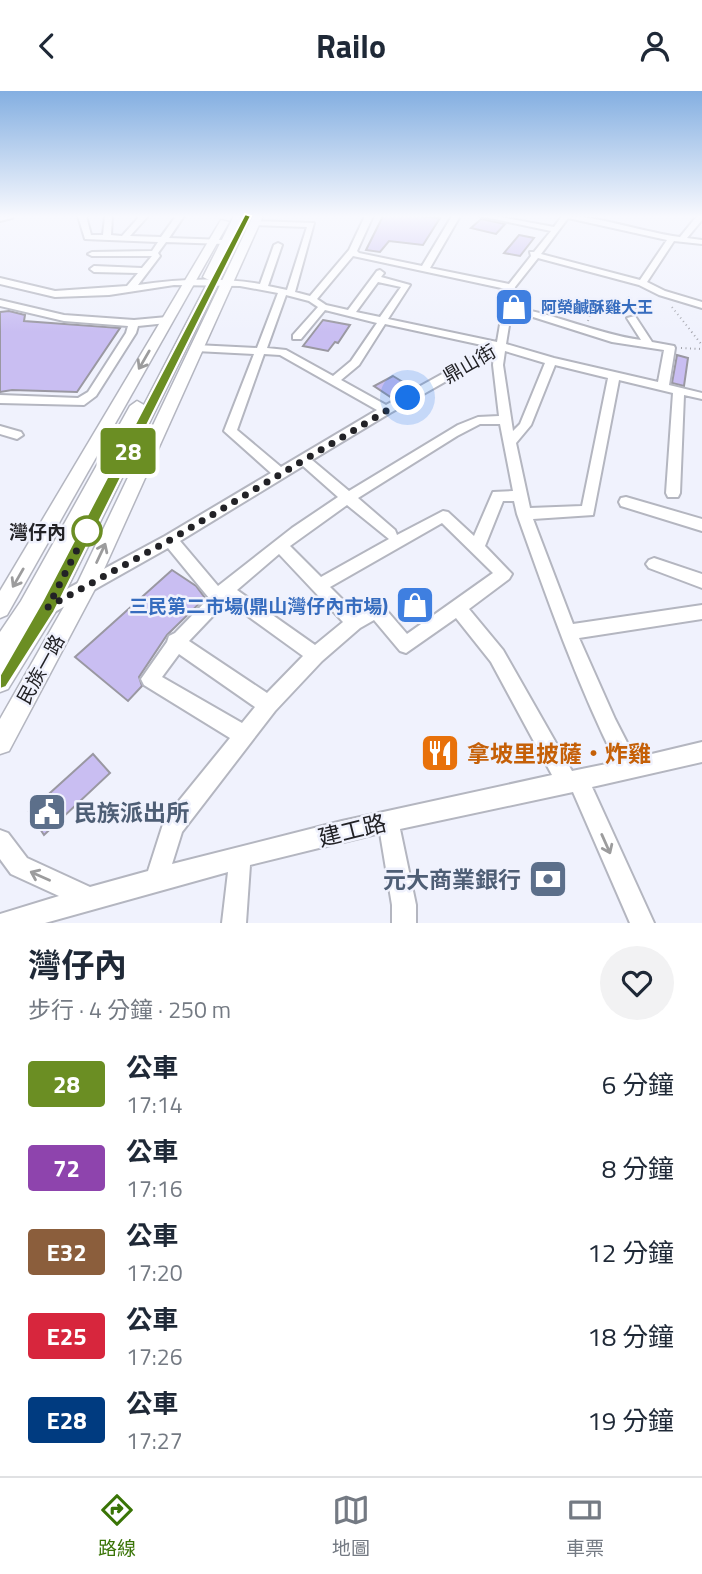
<!DOCTYPE html>
<html lang="zh-TW">
<meta charset="utf-8">
<style>
:root{--surface:#fff;--page:#f2f2f3;--text:#1f2937;--muted:#747a83;--line:#e0e1e3;--accent:#397406}
body{margin:0;font-family:"Titillium Web","Noto Sans TC",sans-serif;background:var(--page);color:var(--text);height:100vh;display:flex;flex-direction:column;font-size:26px;white-space:nowrap}
*{box-sizing:border-box;margin:0}
p{font-size:23px;color:var(--muted)}
.icon{flex:none;width:38px;height:38px;fill:none;stroke:currentColor;stroke-width:2;stroke-linecap:round;stroke-linejoin:round}
.map{position:relative;height:832px;overflow:hidden}
.side{display:flex;flex-direction:column;background:var(--surface);flex:1}
.side>*{flex:none}
.badge{padding:0 14px;border-radius:5px;font-size:24px;line-height:46px}
.you{position:absolute;width:35px;height:35px;margin:-18px;border:5px solid #fff;border-radius:50%;background:#1a73e8;box-shadow:0 0 0 10px #1a73e833}
.map>.badge{position:absolute;translate:-50% -50%;box-shadow:0 0 0 4px #fff}
.round{display:grid;place-items:center;flex:none;width:74px;height:74px;border-radius:37px;background:var(--page)}
.overview{display:flex;align-items:center;justify-content:space-between;height:119px;padding:0 28px}
h1{font-size:33px;font-weight:700;line-height:52px}
ul{padding:0;list-style:none}
li{display:flex;align-items:center;gap:21px;height:84px;padding:0 28px}
li div{flex:1}
li b{display:block;font-size:26px}
li em{font-style:normal}
li .badge{min-width:77px;font-weight:700;text-align:center}
header{display:flex;justify-content:space-between;align-items:center;height:91px;padding:0 28px;background:var(--surface);font-size:32px;font-weight:700}
.dock{display:flex;justify-content:space-around;align-items:center;height:98px;border-top:2px solid var(--line);background:var(--surface);font-size:19px;color:var(--muted)}
.dock a{display:grid;justify-items:center;gap:4px}
.dock .on{color:var(--accent)}
.map>svg:first-child{display:block}
.building{fill:#c9bef2;stroke:#9a98a2;stroke-width:2}
.lines{fill:none;stroke-linecap:round;stroke-linejoin:round}
.minor-casing{stroke:#b4b6c0;stroke-width:4}
.major-casing{stroke:#b4b6c0;stroke-width:3}
.path{stroke:#a3a4ac;stroke-width:2;stroke-dasharray:1 3.5;stroke-linecap:butt}
.minor{fill:#fff;fill-rule:evenodd}
.major{fill:#fff;fill-rule:evenodd}
.oneway{stroke:#9c9c9d}
.line{fill:#6b8e23;stroke:#fff;stroke-width:2}
.walk{stroke:#222226;stroke-width:7;stroke-dasharray:0 12.6}
.stop-dot{fill:#fff;stroke:#6b8e23;stroke-width:3.5}
.labels{text-anchor:middle;dominant-baseline:central;stroke-width:5;stroke-linejoin:round;paint-order:stroke}
.far-shop-label{font-size:16px;font-weight:bold;fill:#366cbe;stroke:#f0f2fd;text-anchor:start}
.street-label{font-size:19px;fill:#222226;stroke:#f0f2fd}
.stop-label{font-size:19px;font-weight:bold;fill:#222226;stroke:#f0f2fd;text-anchor:end}
.shop-label{font-size:19px;font-weight:bold;fill:#366cbe;stroke:#f0f2fd;text-anchor:end}
.near-food-label{font-size:23px;font-weight:bold;fill:#c56008;stroke:#f0f2fd;text-anchor:start}
.near-service-label{font-size:23px;font-weight:bold;fill:#4e5e75;stroke:#f0f2fd;text-anchor:start}
.near-street-label{font-size:23px;fill:#222226;stroke:#f0f2fd}
</style>
<header><svg class="icon" aria-label="back" viewBox="0 0 24 24"><path d="M15 5l-7 7 7 7"/></svg>Railo<svg class="icon" aria-label="person" viewBox="0 0 24 24"><circle cx="12" cy="8" r="4"/><path d="M4 21q1-7 8-7t8 7"/></svg></header>
<div class="map">
<svg width="702" height="832" viewBox="0 0 702 832">
<rect width="100%" height="100%" fill="#f0f2fd"/>
<g class="building">
<polygon points="383,125 421,125 440,127 423,154 389,150 380,161 366,159"/>
<polygon points="481,128 505,133 496,143 471,137"/>
<polygon points="519,144 534,147 520,165 504,162"/>
<polygon points="9,220 25,224 24,230 120,237 77,301 12,299 0,301 0,221"/>
<polygon points="323,229 350,234 338,252 335,251 328,260 303,255"/>
<polygon points="677,264 688,267 684,295 672,292"/>
<polygon points="393,285 411,296 392,307 374,295"/>
<polygon points="172,479 196,495 205,507 167,544 139,586 142,595 128,610 75,566"/>
<polygon points="93,663 110,682 44,744 29,721"/>
</g>
<g class="lines">
<g class="minor-casing">
<g id="minor">
<polygon points="13,125 12,127 0,130 0,126"/>
<path d="M78,125H86L91,144H103L105,126L112,125L111,144L122,145L140,125H148L130,145L161,146L176,125H184L169,147L225,149L229,151L225,153L166,151L158,162L160,165L138,194C178,188 219,186 260,193L274,154L278,152L282,154L268,195L287,199L307,136L254,134L250,132L254,130L314,132L295,201L310,205L349,159L365,125H373L357,160L359,162L422,175L452,125H460L430,177L509,193L531,165L530,161H534L551,140L480,125H495L554,136L562,125C600,125 642,141 680,146L697,125H702V129L687,147L702,149V153L674,150L647,191L665,200L702,211V217L659,204L639,194L538,167L515,196L512,216C556,223 597,243 641,249L627,227L635,225L652,251L674,255L675,257L669,294L702,302V308L684,304L680,402L678,406H668L666,402L673,302L619,289L593,424L533,428L573,533L702,514V528L579,547L615,628L635,667L702,651V671L592,696L654,832H630L573,701L400,738L416,814V832H392V814L380,742L250,774L246,832H222L228,781L45,832H0V823L59,805L11,783L0,768V739L8,742L27,767L90,796L148,780L165,727L230,647L144,594L141,588L167,551L169,545L175,542L209,507L168,457L51,523L45,525L39,523L37,518L39,513L165,445L271,382L224,340L254,263L196,260L191,257L196,254L257,257L278,202L240,195L174,194L109,204L55,206L0,193V187L55,200L127,195L138,182L94,181L90,178L94,175L142,177L152,165H92L88,163L92,161L152,160L158,151L85,148ZM568,127L667,149L640,189L541,163ZM353,165L506,198L497,251L388,228L410,194L381,186L384,182L380,179L377,180L348,219L326,214L317,208ZM378,191L401,196L380,226L356,221ZM286,204L309,210L318,216L293,244V248H301L325,219L377,232L351,270L333,285L286,259L267,257ZM511,222L530,225L612,251L664,259L658,291L554,267L506,253ZM385,233L491,256L386,314L341,289L359,274ZM505,260L545,272L520,333L513,340L503,274ZM264,263L280,264L377,319L281,376L237,339ZM494,263L493,274L499,325L478,326L458,334L349,400L312,369L390,322ZM555,274L608,287L582,415L530,417L516,352L531,334ZM480,333H500L513,400L493,401L474,445L448,421L443,420L397,444L395,439L358,407L457,345ZM303,375L338,406L292,437L218,495L180,450ZM503,410H514L517,423C547,507 576,591 616,671L572,680L503,559L469,518L509,488L512,483L485,455ZM347,414L389,448L321,486L290,455ZM442,432L493,482L407,543L382,514L376,512L356,522L330,496ZM279,463L343,531L315,554L237,499ZM227,510L303,565L267,602L189,550ZM456,527L491,571L552,684L342,730L172,773L182,741L275,620L322,570L360,537L374,529L400,560L406,562ZM179,563L255,616L242,632L162,586Z"/>
<polygon points="0,209 64,224 134,229 167,226 172,229 167,232 138,235 136,242 96,305 84,314 0,312 0,304 78,307 88,301 126,242 128,235 64,230 0,215"/>
<polygon points="0,335 21,341 23,344 17,348 0,343"/>
<polygon points="626,406 702,428 702,440 621,415 619,411 621,407"/>
<polygon points="654,467 702,483 702,497 649,477 646,473 649,469"/>
</g>
</g>
<g class="major-casing">
<g id="major">
<polygon points="234,125 244,125 219,174 226,177 55,522 8,598 0,601 0,541 21,510 130,315 137,310 144,314 209,189 203,186"/>
<polygon points="253,125 263,125 96,496 9,660 0,663 0,628 78,491"/>
<polygon points="221,129 229,131 7,524 0,527 0,500"/>
</g>
</g>
<g class="path">
<polyline points="628,206 636,218"/>
<polyline points="672,216 702,254"/>
<polyline points="588,230 595,211"/>
<polyline points="681,257 702,258"/>
</g>
<use href="#minor" class="minor"/>
<use href="#major" class="major"/>
</g>
<defs><path id="oneway-shaft" d="M-6 0H5M1.5-3L5.5 0L1.5 3" fill="none" stroke-width="1.6" stroke-linecap="round" stroke-linejoin="round" transform="scale(1.75)"/></defs>
<g class="oneway">
<use href="#oneway-shaft" transform="translate(144 269) rotate(120)"/>
<use href="#oneway-shaft" transform="translate(101 462) rotate(-65)"/>
<use href="#oneway-shaft" transform="translate(18 487) rotate(120)"/>
<use href="#oneway-shaft" transform="translate(606 753) rotate(66)"/>
<use href="#oneway-shaft" transform="translate(40 785) rotate(-156)"/>
</g>
<linearGradient id="sky" x2="0" y2="1"><stop stop-color="#84afe1"/><stop offset="0.52" stop-color="#f8f9fe"/><stop offset="1" stop-color="#f8f9fe" stop-opacity="0"/></linearGradient>
<rect width="702" height="241" fill="url(#sky)"/>
<polygon class="line" points="245,123 251,125 54,521 6,596 0,598 0,584 42,511"/>
<g class="lines">
<polyline class="walk" points="87,440 90,433 48,516 170,449 408,307"/>
</g>
<defs>
<g id="shop-square" transform="scale(2.0125)"><rect x="-9" y="-9" width="18" height="18" rx="4" fill="#3f7fe0" stroke="#f0f2fd"/><path d="M-5-2.5h2.3a2.7 3.5 0 0 1 5.4 0H5L5.5 6h-11ZM-1.5-2.5h3a1.5 2.3 0 0 0-3 0Z" fill="#fff"/></g>
<g id="restaurant-square" transform="scale(2.0125)"><rect x="-9" y="-9" width="18" height="18" rx="4" fill="#e8710a" stroke="#f0f2fd"/><path d="M-5-6h1v4h1v-4h1v4h1v-4h1v5L-1.5 .5V6h-2V.5L-5-1ZM5-6V6H3V1.5H1.5Q1.5-4 5-6Z" fill="#fff"/></g>
<g id="civic-square" transform="scale(2.0125)"><rect x="-9" y="-9" width="18" height="18" rx="4" fill="#5c6f8a" stroke="#f0f2fd"/><path d="M-.6-6.5H3V-4.5H.6V-3L4-1V1h2V6H-6V1h2V-1L-.6-3ZM-1.2 2.5V6h2.4V2.5Z" fill="#fff"/></g>
<g id="bank-square" transform="scale(2.0125)"><rect x="-9" y="-9" width="18" height="18" rx="4" fill="#5c6f8a" stroke="#f0f2fd"/><path d="M-6-4H6V4H-6ZM0-2.3a2.3 2.3 0 1 0 0 4.6a2.3 2.3 0 1 0 0-4.6Z" fill="#fff"/></g>
</defs>
<g fill-rule="evenodd">
<use href="#shop-square" x="514" y="216"/>
<use href="#shop-square" x="415" y="514"/>
<use href="#restaurant-square" x="440" y="662"/>
<use href="#civic-square" x="47" y="721"/>
<use href="#bank-square" x="548" y="788"/>
</g>
<circle class="stop-dot" cx="87" cy="440" r="14"/>
<g class="labels">
<g class="far-shop-label">
<text x="541" y="216">阿榮鹹酥雞大王</text>
</g>
<g class="street-label">
<text transform="translate(469 272) rotate(-30)">鼎山街</text>
<text transform="translate(40 578) rotate(-61)">民族一路</text>
</g>
<g class="stop-label">
<text x="66" y="440">灣仔內</text>
</g>
<g class="shop-label">
<text x="388" y="514">三民第二市場(鼎山灣仔內市場)</text>
</g>
<g class="near-food-label">
<text x="467" y="662">拿坡里披薩‧炸雞</text>
</g>
<g class="near-service-label">
<text x="74" y="721">民族派出所</text>
<text x="521" y="788" text-anchor="end">元大商業銀行</text>
</g>
<g class="near-street-label">
<text transform="translate(352 739) rotate(-14)">建工路</text>
</g>
</g>
</svg>
<div class="you" style="left:408px;top:307px"></div>
<b class="badge" style="left:128px;top:360px;background:#6b8e23;color:#fff">28</b>
</div>
<section class="side">
<div class="overview"><div><h1>灣仔內</h1><p>步行 · 4 分鐘 · 250 m</p></div><a class="round"><svg class="icon" aria-label="heart" viewBox="0 0 24 24"><path d="M12 20l-8-8c-3-5 5-10 8-4 3-6 11-1 8 4z"/></svg></a></div>
<ul>
<li><span class="badge" style="background:#6b8e23;color:#fff">28</span><div><b>公車</b><p>17:14</p></div><em>6 分鐘</em></li>
<li><span class="badge" style="background:#8e44ad;color:#fff">72</span><div><b>公車</b><p>17:16</p></div><em>8 分鐘</em></li>
<li><span class="badge" style="background:#8b5e3c;color:#fff">E32</span><div><b>公車</b><p>17:20</p></div><em>12 分鐘</em></li>
<li><span class="badge" style="background:#d7263d;color:#fff">E25</span><div><b>公車</b><p>17:26</p></div><em>18 分鐘</em></li>
<li><span class="badge" style="background:#003b80;color:#fff">E28</span><div><b>公車</b><p>17:27</p></div><em>19 分鐘</em></li>
</ul>
</section>
<nav class="dock">
<a class="on"><svg class="icon" aria-label="directions" viewBox="0 0 24 24"><path d="M12 3l9 9-9 9-9-9zM9 14v-3h6M13 9l2 2-2 2"/></svg>路線</a>
<a><svg class="icon" aria-label="map" viewBox="0 0 24 24"><path d="M3 6l6-2 6 2 6-2v14l-6 2-6-2-6 2zM9 4v14M15 6v14"/></svg>地圖</a>
<a><svg class="icon" aria-label="tickets" viewBox="0 0 24 24"><path d="M3 7h18v10H3zM15 7v10"/></svg>車票</a>
</nav>
